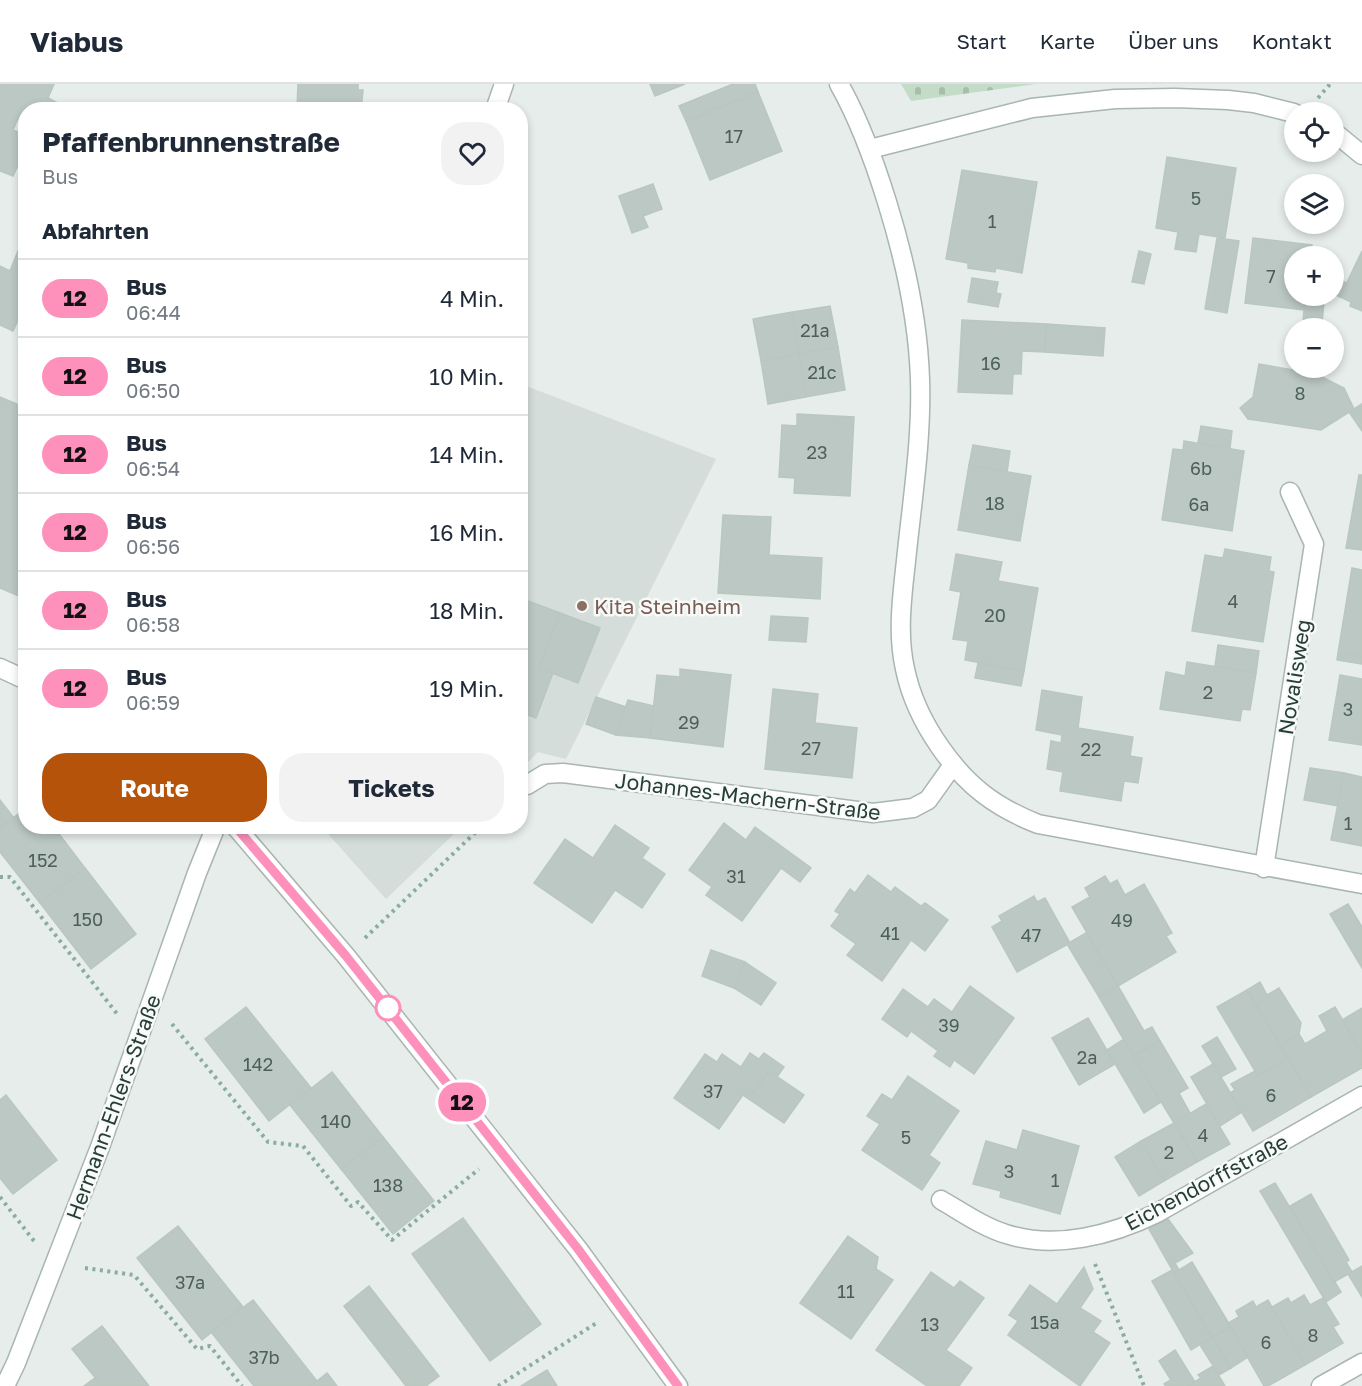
<!DOCTYPE html>
<html lang="de">
<meta charset="utf-8">
<style>
:root{--surface:#fff;--page:#f2f2f3;--text:#1f2937;--muted:#747a83;--line:#e0e1e3;--accent:#b45309}
body{margin:0;font-family:"Golos Text",sans-serif;background:var(--page);color:var(--text);height:100vh;display:flex;flex-direction:column;font-size:22px;white-space:nowrap}
*{box-sizing:border-box;margin:0}
p{font-size:20px;color:var(--muted)}
.icon{flex:none;width:33px;height:33px;fill:none;stroke:currentColor;stroke-width:2;stroke-linecap:round;stroke-linejoin:round}
.map{position:relative;flex:1;overflow:hidden}
.side{position:absolute;left:18px;top:18px;width:510px;height:732px;display:flex;flex-direction:column;background:var(--surface);border-radius:24px;box-shadow:0 3px 9px #0003}
.side>*{flex:none}
.badge{padding:0 12px;border-radius:20px;font-size:21px;line-height:39px}
.buttons{position:absolute;left:1284px;top:18px;display:grid;gap:12px}
.buttons a{display:grid;place-items:center;width:60px;height:60px;border-radius:50%;background:var(--surface);box-shadow:0 3px 9px #0003;font-size:30px}
.map>.badge{position:absolute;translate:-50% -50%;box-shadow:0 0 0 3px #fff}
h2{padding:0 24px;font-size:22px;line-height:54px}
.round{display:grid;place-items:center;flex:none;width:63px;height:63px;border-radius:24px;background:var(--page)}
.head{display:flex;align-items:center;justify-content:space-between;height:102px;padding:0 24px}
h1{font-size:28px;font-weight:700;line-height:45px}
.primary-button{display:flex;gap:12px;margin-top:auto;padding:12px 24px}
.primary-button a{flex:1;height:69px;border-radius:24px;background:var(--accent);color:#fff;font-size:24px;font-weight:700;line-height:69px;text-align:center}
.primary-button a+a{background:var(--page);color:var(--text)}
ul{padding:0;list-style:none}
li{display:flex;align-items:center;gap:18px;height:78px;padding:0 24px;border-top:2px solid var(--line)}
li div{flex:1}
li b{display:block;font-size:22px}
li em{font-style:normal}
li .badge{min-width:66px;font-weight:700;text-align:center}
header{display:flex;align-items:center;gap:36px;box-sizing:border-box;height:84px;padding:0 30px;background:var(--surface);border-bottom:2px solid var(--line)}
header strong{font-size:28px}
nav{display:flex;gap:33px;margin-inline-start:auto;font-size:21px}
.map>svg:first-child{display:block}
.built{fill:#d4ddd9}
.cemetery{fill:url(#cemetery-stones)}
.building{fill:#bcc8c3;stroke:#b9c7c0;stroke-width:1.5}
.lines{fill:none;stroke-linecap:round;stroke-linejoin:round}
.minor-casing{stroke:#a9b5b0;stroke-width:21}
.path{stroke:#8aada0;stroke-width:4;stroke-dasharray:3 4.5;stroke-linecap:butt}
.minor{stroke:#fff;stroke-width:18}
.line-casing{stroke:#fff;stroke-width:14}
.line{stroke:#fd91bc;stroke-width:9}
.education-dot{fill:#8d6e63;stroke:#f7faf8;stroke-width:2}
.stop-dot{fill:#fff;stroke:#fd91bc;stroke-width:3}
.labels{text-anchor:middle;dominant-baseline:central;stroke-width:5;stroke-linejoin:round;paint-order:stroke}
.number-label{font-size:18px;fill:#4c6059}
.education-label{font-size:21px;fill:#785e54;stroke:#f7faf8;text-anchor:start}
.street-label{font-size:21px;fill:#273e36;stroke:#f7faf8}
</style>
<header>
<strong>Viabus</strong>
<nav><a>Start</a><a>Karte</a><a>Über uns</a><a>Kontakt</a></nav>
</header>
<div class="map">
<svg width="1362" height="1302" viewBox="0 0 1362 1302">
<defs>
<pattern id="cemetery-stones" width="16" height="16" patternUnits="userSpaceOnUse" patternTransform="scale(1.5)"><rect width="16" height="16" fill="#c2dcc7"/><path d="M2 7V4a2 2 0 0 1 4 0v3zM10 15v-3a2 2 0 0 1 4 0v3z" fill="#a7beac"/></pattern>
</defs>
<rect width="100%" height="100%" fill="#e6edea"/>
<g class="built">
<polygon points="521,300 716,375 566,675 538,668 521,685"/>
<polygon points="322,743 461,743 386,815"/>
</g>
<polygon class="cemetery" points="901,0 1036,0 911,17"/>
<g class="building">
<polygon points="0,0 54,0 48,14 58,19 55,26 26,26 26,32 20,30 13,46 26,51 26,80 20,77 13,92 0,87"/>
<polygon points="298,0 358,0 358,6 363,6 361,26 297,25"/>
<polygon points="650,0 685,0 655,12"/>
<polygon points="733,0 755,0 758,8 686,37 679,22"/>
<polygon points="758,8 782,67 710,96 686,37"/>
<polygon points="1167,73 1236,84 1225,154 1199,150 1196,168 1175,165 1178,148 1156,144"/>
<polygon points="962,86 1037,98 1022,189 996,184 995,188 968,184 968,179 946,175"/>
<polygon points="653,100 662,125 643,132 648,143 632,149 619,112"/>
<polygon points="1217,154 1239,157 1227,229 1205,225"/>
<polygon points="1253,154 1312,161 1311,172 1294,172 1294,212 1306,212 1304,226 1245,219"/>
<polygon points="18,167 26,170 26,232 21,230 13,247 0,241 0,182 10,187"/>
<polygon points="1139,167 1151,170 1144,200 1132,198"/>
<polygon points="1362,167 1362,227 1350,222 1351,218 1340,213"/>
<polygon points="1334,193 1347,199 1340,213 1334,210"/>
<polygon points="972,194 998,198 996,209 1001,210 998,223 968,218"/>
<polygon points="1305,215 1324,217 1322,240 1303,238"/>
<polygon points="830,222 838,263 799,270 792,228"/>
<polygon points="792,228 799,270 761,277 753,235"/>
<polygon points="962,236 1046,240 1045,268 1022,267 1021,290 1013,290 1012,310 958,308"/>
<polygon points="1046,240 1105,244 1103,272 1045,268"/>
<polygon points="838,263 845,306 806,313 799,270"/>
<polygon points="799,270 806,313 768,320 761,277"/>
<polygon points="1259,280 1316,290 1344,304 1354,325 1321,346 1248,335 1240,324 1253,313"/>
<polygon points="0,313 26,324 26,515 0,504"/>
<polygon points="1362,320 1362,347 1349,328"/>
<polygon points="797,330 854,333 850,412 794,409 795,394 779,393 782,341 797,342"/>
<polygon points="1201,342 1232,347 1230,364 1198,359"/>
<polygon points="1184,357 1244,367 1232,447 1162,436 1173,365 1183,366"/>
<polygon points="973,361 1010,367 1007,388 969,381"/>
<polygon points="969,381 1031,392 1020,457 958,446"/>
<polygon points="1359,391 1362,391 1362,466 1346,464"/>
<polygon points="723,431 771,433 769,471 822,474 820,515 718,509"/>
<polygon points="1225,465 1271,473 1269,487 1274,488 1263,558 1192,547 1205,471 1223,474"/>
<polygon points="956,470 1002,478 998,497 1038,504 1024,587 965,576 968,557 953,555 961,508 950,506"/>
<polygon points="1352,484 1362,486 1362,573 1338,569"/>
<polygon points="520,514 560,529 539,584 553,589 536,634 520,628"/>
<polygon points="560,529 600,544 578,599 539,584"/>
<polygon points="771,532 808,534 806,558 769,556"/>
<polygon points="1218,561 1259,567 1256,589 1215,582"/>
<polygon points="1338,569 1362,573 1362,580 1337,576"/>
<polygon points="1187,578 1256,589 1250,626 1242,625 1240,637 1160,625 1166,588 1185,592"/>
<polygon points="978,579 1024,587 1021,602 975,594"/>
<polygon points="680,585 731,591 723,663 650,654 657,591 680,593"/>
<polygon points="1340,591 1362,595 1362,661 1329,656"/>
<polygon points="773,605 818,610 815,639 857,644 852,694 765,685"/>
<polygon points="1042,606 1082,613 1078,644 1133,653 1130,672 1142,674 1138,699 1124,697 1121,717 1060,707 1063,688 1047,685 1051,657 1061,659 1062,651 1036,646"/>
<polygon points="596,613 626,623 616,651 586,640"/>
<polygon points="628,616 654,622 650,654 616,651"/>
<polygon points="1310,684 1344,689 1338,722 1304,716"/>
<polygon points="1344,689 1362,693 1362,762 1331,756"/>
<polygon points="0,716 14,734 0,744"/>
<polygon points="26,724 26,742 53,742 85,784 40,819 0,768 0,744"/>
<polygon points="724,739 746,756 755,743 811,784 800,798 781,784 742,837 706,811 712,803 689,786"/>
<polygon points="615,741 649,764 642,774 665,790 642,824 615,806 592,839 534,799 565,755 593,774"/>
<polygon points="85,784 136,850 91,885 40,819"/>
<polygon points="868,791 891,808 895,803 921,822 925,819 948,836 925,867 911,856 882,897 847,871 856,860 831,842 840,830 835,827 850,805 855,809"/>
<polygon points="1105,792 1110,800 1117,796 1125,811 1144,800 1172,849 1166,852 1176,868 1118,902 1072,823 1090,813 1085,804"/>
<polygon points="1034,812 1037,818 1045,814 1070,859 1017,888 992,843 1002,837 999,832"/>
<polygon points="1348,820 1362,843 1362,884 1330,830"/>
<polygon points="1086,849 1118,902 1099,913 1067,860"/>
<polygon points="711,866 745,878 734,904 702,892"/>
<polygon points="745,878 776,899 761,921 734,904"/>
<polygon points="1260,898 1267,911 1279,904 1301,939 1299,950 1281,962 1247,906"/>
<polygon points="970,902 1014,934 974,990 954,976 950,983 934,972 938,967 911,947 907,953 882,935 903,905 928,923 934,915 952,928"/>
<polygon points="1118,902 1144,947 1152,943 1160,957 1133,972 1099,913"/>
<polygon points="1247,906 1288,974 1258,992 1217,923"/>
<polygon points="246,923 311,1004 269,1037 205,955"/>
<polygon points="1335,923 1362,969 1362,984 1311,1013 1281,962 1299,950 1305,960 1327,947 1319,932"/>
<polygon points="1362,924 1362,969 1342,936"/>
<polygon points="1088,934 1115,980 1079,1001 1052,954"/>
<polygon points="1217,953 1236,985 1221,993 1202,962"/>
<polygon points="1124,955 1161,1018 1144,1029 1107,966"/>
<polygon points="1160,957 1188,1004 1179,1009 1190,1029 1174,1039 1133,972"/>
<polygon points="750,969 759,975 764,969 784,983 777,993 769,987 753,1009 747,1005 719,1045 674,1014 705,970 717,978 722,970 741,983"/>
<polygon points="1288,974 1311,1013 1253,1047 1230,1009 1235,1006 1231,1000 1255,987 1258,992"/>
<polygon points="1213,980 1242,1028 1220,1042 1191,993"/>
<polygon points="769,987 804,1011 784,1039 743,1011 747,1005 753,1009"/>
<polygon points="332,988 383,1053 341,1085 290,1021"/>
<polygon points="908,992 959,1027 929,1071 940,1079 922,1106 862,1066 880,1040 867,1032 882,1010 892,1016"/>
<polygon points="6,1011 57,1076 13,1110 0,1094 0,1016"/>
<polygon points="1206,1020 1230,1060 1197,1078 1174,1039"/>
<polygon points="1174,1039 1197,1078 1164,1097 1141,1057"/>
<polygon points="1023,1046 1079,1062 1060,1130 1000,1113 1001,1107 973,1100 986,1057 1017,1066"/>
<polygon points="383,1053 434,1117 393,1150 341,1085"/>
<polygon points="1141,1057 1164,1097 1139,1112 1115,1073"/>
<polygon points="1275,1099 1341,1208 1326,1218 1260,1107"/>
<polygon points="1311,1110 1349,1176 1346,1178 1352,1188 1334,1198 1290,1122"/>
<polygon points="463,1134 541,1240 490,1277 412,1170"/>
<polygon points="1168,1135 1193,1169 1175,1179 1179,1186 1174,1189 1149,1145"/>
<polygon points="178,1142 243,1223 202,1256 137,1174"/>
<polygon points="848,1152 878,1173 876,1185 893,1196 851,1255 800,1219"/>
<polygon points="1192,1178 1231,1243 1212,1253 1174,1189"/>
<polygon points="1362,1182 1362,1213 1348,1190"/>
<polygon points="1084,1183 1093,1205 1080,1224 1101,1237 1093,1248 1110,1259 1080,1302 1008,1251 1018,1237 1009,1231 1030,1201 1057,1220"/>
<polygon points="1172,1186 1212,1253 1191,1266 1152,1197"/>
<polygon points="931,1188 954,1204 960,1197 984,1214 946,1266 972,1284 959,1302 927,1302 876,1266"/>
<polygon points="369,1202 439,1292 426,1302 406,1302 344,1222"/>
<polygon points="1304,1211 1310,1221 1323,1214 1339,1240 1333,1243 1343,1259 1305,1281 1272,1223 1288,1214 1291,1219"/>
<polygon points="253,1216 317,1297 310,1302 254,1302 211,1248"/>
<polygon points="1268,1216 1305,1281 1268,1302 1264,1302 1228,1239 1239,1233 1236,1227 1253,1217 1256,1223"/>
<polygon points="102,1242 149,1302 102,1302 72,1265"/>
<polygon points="1231,1243 1248,1273 1231,1284 1212,1253"/>
<polygon points="1212,1253 1231,1284 1219,1291 1200,1261"/>
<polygon points="1175,1266 1195,1298 1188,1302 1166,1302 1164,1300 1171,1296 1159,1277"/>
<polygon points="1213,1282 1225,1302 1188,1302 1201,1294 1198,1291"/>
<polygon points="547,1286 557,1302 521,1302"/>
<polygon points="327,1289 337,1302 310,1302 317,1297"/>
<polygon points="95,1294 102,1302 84,1302"/>
</g>
<g class="lines">
<g class="minor-casing">
<g id="minor">
<path d="M839,0C860,37 874,76 887,118C905,176 918,234 920,295C922,356 912,417 906,477C902,513 897,550 905,585C911,614 924,640 940,663C967,702 995,723 1038,740L1362,800"/>
<polyline points="495,26 504,0"/>
<polyline points="1334,48 1362,71"/>
<polyline points="870,65 1032,24 1115,15 1175,14 1228,16 1254,19 1294,29"/>
<polyline points="0,584 26,596"/>
<polyline points="527,701 545,690 563,689 873,729 913,724 928,716 953,681"/>
<polyline points="235,742 346,872 578,1165 678,1302"/>
<polyline points="1264,784 1314,460 1290,408"/>
<path d="M941,1116C962,1128 983,1143 1006,1150C1056,1166 1112,1151 1157,1129L1362,1012"/>
<polyline points="5,1302 16,1279 100,1063 197,789 216,742"/>
<polyline points="1321,1302 1362,1279"/>
</g>
</g>
<g class="path">
<polyline points="1318,14 1330,0"/>
<polyline points="0,793 10,793 118,931"/>
<polyline points="365,854 482,742"/>
<polyline points="172,940 268,1058 303,1062 351,1122 358,1118 392,1156 479,1085"/>
<polyline points="0,1113 34,1157"/>
<polyline points="1095,1180 1144,1302"/>
<polyline points="85,1184 134,1191 197,1265 210,1262 242,1302"/>
<polyline points="498,1302 598,1238"/>
</g>
<use href="#minor" class="minor"/>
</g>
<g class="lines">
<g class="line-casing">
<polyline id="line" points="235,742 346,872 578,1165 678,1302"/>
</g>
<use href="#line" class="line"/>
</g>
<circle class="education-dot" cx="582" cy="522" r="6"/>
<circle class="stop-dot" cx="388" cy="924" r="12"/>
<g class="labels">
<g class="number-label">
<text x="734" y="52">17</text>
<text x="1196" y="114">5</text>
<text x="992" y="137">1</text>
<text x="1271" y="192">7</text>
<text x="815" y="246">21a</text>
<text x="991" y="279">16</text>
<text x="822" y="288">21c</text>
<text x="1300" y="309">8</text>
<text x="817" y="368">23</text>
<text x="1201" y="384">6b</text>
<text x="995" y="419">18</text>
<text x="1199" y="420">6a</text>
<text x="1233" y="517">4</text>
<text x="995" y="531">20</text>
<text x="1208" y="608">2</text>
<text x="1348" y="625">3</text>
<text x="689" y="638">29</text>
<text x="811" y="664">27</text>
<text x="1091" y="665">22</text>
<text x="1348" y="739">1</text>
<text x="43" y="776">152</text>
<text x="736" y="792">31</text>
<text x="88" y="835">150</text>
<text x="1122" y="836">49</text>
<text x="890" y="849">41</text>
<text x="1031" y="851">47</text>
<text x="949" y="941">39</text>
<text x="1087" y="973">2a</text>
<text x="258" y="980">142</text>
<text x="713" y="1007">37</text>
<text x="1271" y="1011">6</text>
<text x="336" y="1037">140</text>
<text x="1203" y="1051">4</text>
<text x="906" y="1053">5</text>
<text x="1169" y="1068">2</text>
<text x="1009" y="1087">3</text>
<text x="1055" y="1096">1</text>
<text x="388" y="1101">138</text>
<text x="190" y="1198">37a</text>
<text x="846" y="1207">11</text>
<text x="1045" y="1238">15a</text>
<text x="930" y="1240">13</text>
<text x="1313" y="1251">8</text>
<text x="1266" y="1258">6</text>
<text x="264" y="1273">37b</text>
</g>
<g class="education-label">
<text x="594" y="522">Kita Steinheim</text>
</g>
<g class="street-label">
<text transform="translate(1294 593) rotate(-81)">Novalisweg</text>
<text transform="translate(748 712) rotate(7)">Johannes-Machern-Straße</text>
<text transform="translate(113 1023) rotate(-70)">Hermann-Ehlers-Straße</text>
<text transform="translate(1206 1098) rotate(-28)">Eichendorffstraße</text>
</g>
</g>
</svg>
<div class="buttons">
<a><svg class="icon" aria-label="locate" viewBox="0 0 24 24"><circle cx="12" cy="12" r="6"/><path d="M12 2v4M12 18v4M2 12h4M18 12h4"/></svg></a>
<a><svg class="icon" aria-label="layers" viewBox="0 0 24 24"><path d="M12 4l9 5-9 5-9-5zM3 14l9 5 9-5"/></svg></a>
<a>+</a>
<a>−</a>
</div>
<b class="badge" style="left:462px;top:1018px;background:#fd91bc;color:#111">12</b>
<section class="side">
<div class="head"><div><h1>Pfaffenbrunnenstraße</h1><p>Bus</p></div><a class="round"><svg class="icon" aria-label="heart" viewBox="0 0 24 24"><path d="M12 20l-8-8c-3-5 5-10 8-4 3-6 11-1 8 4z"/></svg></a></div>
<h2>Abfahrten</h2>
<ul>
<li><span class="badge" style="background:#fd91bc;color:#111">12</span><div><b>Bus</b><p>06:44</p></div><em>4 Min.</em></li>
<li><span class="badge" style="background:#fd91bc;color:#111">12</span><div><b>Bus</b><p>06:50</p></div><em>10 Min.</em></li>
<li><span class="badge" style="background:#fd91bc;color:#111">12</span><div><b>Bus</b><p>06:54</p></div><em>14 Min.</em></li>
<li><span class="badge" style="background:#fd91bc;color:#111">12</span><div><b>Bus</b><p>06:56</p></div><em>16 Min.</em></li>
<li><span class="badge" style="background:#fd91bc;color:#111">12</span><div><b>Bus</b><p>06:58</p></div><em>18 Min.</em></li>
<li><span class="badge" style="background:#fd91bc;color:#111">12</span><div><b>Bus</b><p>06:59</p></div><em>19 Min.</em></li>
</ul>
<div class="primary-button"><a>Route</a><a>Tickets</a></div>
</section>
</div>
